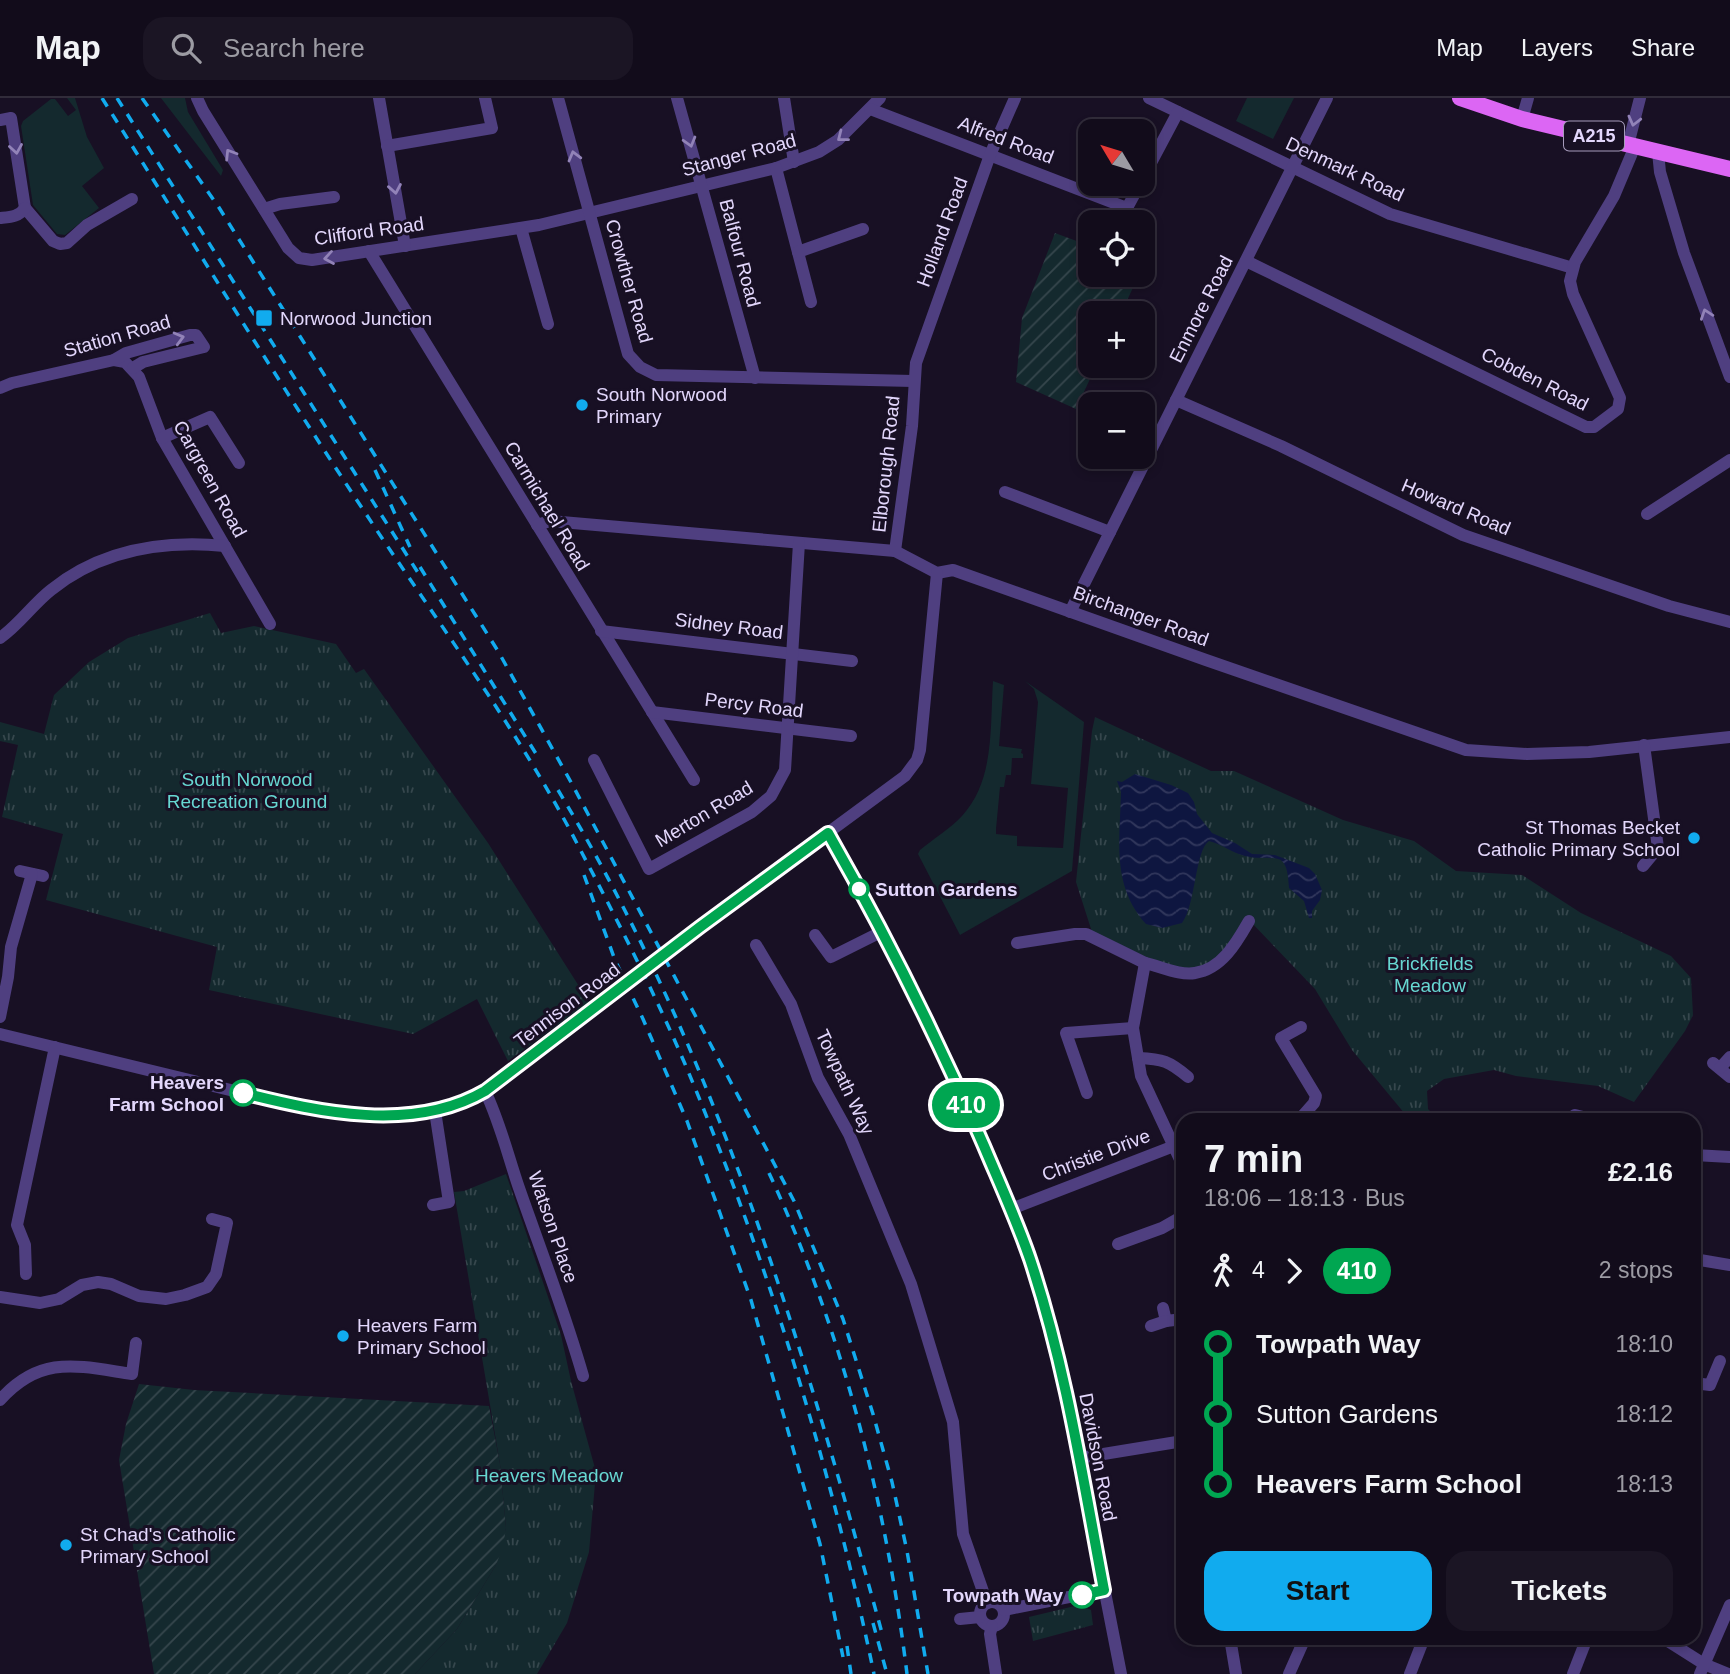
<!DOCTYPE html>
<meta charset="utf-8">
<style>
:root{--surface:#120c1b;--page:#1b1524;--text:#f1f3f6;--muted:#9c9ba3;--line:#312c3a;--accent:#11abee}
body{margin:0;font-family:Arial,sans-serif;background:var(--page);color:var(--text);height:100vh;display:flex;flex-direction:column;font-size:26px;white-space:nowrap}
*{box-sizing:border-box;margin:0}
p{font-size:23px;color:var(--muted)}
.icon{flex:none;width:38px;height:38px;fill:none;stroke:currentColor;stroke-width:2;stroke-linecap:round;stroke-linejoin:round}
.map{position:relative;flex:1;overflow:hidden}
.side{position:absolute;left:1176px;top:1015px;width:525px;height:532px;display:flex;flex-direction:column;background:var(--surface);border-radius:21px;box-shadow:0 4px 10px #0003,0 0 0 2px var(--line)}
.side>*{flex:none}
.badge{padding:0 14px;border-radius:23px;font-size:24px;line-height:46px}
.needle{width:46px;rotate:308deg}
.fabs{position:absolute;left:1078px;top:21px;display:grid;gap:14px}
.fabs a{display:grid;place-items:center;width:77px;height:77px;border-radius:14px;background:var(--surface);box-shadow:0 4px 10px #0003,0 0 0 2px var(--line);font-size:35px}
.map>.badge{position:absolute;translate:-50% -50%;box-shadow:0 0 0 4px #fff}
.legs{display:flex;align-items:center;gap:10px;height:77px;padding:0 28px;font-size:23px}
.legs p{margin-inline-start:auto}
.overview{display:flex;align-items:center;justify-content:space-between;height:119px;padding:0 28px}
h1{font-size:38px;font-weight:700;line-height:52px}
.primary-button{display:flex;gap:14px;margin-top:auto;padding:14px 28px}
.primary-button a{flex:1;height:80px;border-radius:21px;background:var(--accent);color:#111;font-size:28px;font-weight:700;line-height:80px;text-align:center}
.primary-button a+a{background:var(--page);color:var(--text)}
ul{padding:0 28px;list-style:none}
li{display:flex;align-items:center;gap:24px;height:70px;font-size:26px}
li i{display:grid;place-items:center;width:10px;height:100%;margin:0 9px;background:currentColor}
li i::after{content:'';width:18px;height:18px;margin:-9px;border:5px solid;border-radius:50%;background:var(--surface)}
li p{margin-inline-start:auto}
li:first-child i{background:linear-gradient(#0000 50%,currentColor 0)}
li:last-child i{background:linear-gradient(currentColor 50%,#0000 0)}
header{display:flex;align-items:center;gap:42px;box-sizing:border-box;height:98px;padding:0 35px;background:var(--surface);border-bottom:2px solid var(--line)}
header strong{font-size:33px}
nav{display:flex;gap:38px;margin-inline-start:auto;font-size:24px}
.search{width:490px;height:63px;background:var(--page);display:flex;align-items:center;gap:18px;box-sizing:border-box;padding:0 24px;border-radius:21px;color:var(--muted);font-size:26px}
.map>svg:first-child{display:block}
.grass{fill:#14292e}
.park{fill:url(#park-tufts)}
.garden{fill:url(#garden-furrows)}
.water{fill:url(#water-waves)}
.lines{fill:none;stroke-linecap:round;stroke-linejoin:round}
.minor{stroke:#4f3f80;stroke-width:12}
.major{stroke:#dc66f4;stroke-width:16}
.rail{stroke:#11abee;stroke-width:3.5;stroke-dasharray:10 9;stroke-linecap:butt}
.oneway{stroke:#9283b8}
.line-1-casing{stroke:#fff;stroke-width:16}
.line-1{stroke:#00a651;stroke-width:10}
.poi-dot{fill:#11abee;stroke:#181024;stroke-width:2.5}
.stop-1-dot{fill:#fff;stroke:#00a651;stroke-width:3.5}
.labels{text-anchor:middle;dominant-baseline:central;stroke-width:6;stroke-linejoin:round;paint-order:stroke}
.shield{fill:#181024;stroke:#a69bbb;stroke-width:2}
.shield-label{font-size:18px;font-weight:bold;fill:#e3d7fc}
.street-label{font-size:19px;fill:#e3d7fc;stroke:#181024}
.poi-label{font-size:19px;fill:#e3d7fc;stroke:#181024;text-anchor:start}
.park-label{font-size:19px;fill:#67d7d2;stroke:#181024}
.stop-label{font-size:19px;font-weight:bold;fill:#e3d7fc;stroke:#181024;text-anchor:end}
</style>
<header>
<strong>Map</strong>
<div class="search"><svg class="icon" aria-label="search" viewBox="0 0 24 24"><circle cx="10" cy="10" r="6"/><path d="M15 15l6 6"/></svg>Search here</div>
<nav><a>Map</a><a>Layers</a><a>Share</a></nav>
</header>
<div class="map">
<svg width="1730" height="1576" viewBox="0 0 1730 1576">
<defs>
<pattern id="park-tufts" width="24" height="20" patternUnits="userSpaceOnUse" patternTransform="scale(1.75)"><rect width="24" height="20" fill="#14292e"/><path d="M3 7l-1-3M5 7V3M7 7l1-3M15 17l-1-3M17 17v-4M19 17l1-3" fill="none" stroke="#36474d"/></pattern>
<pattern id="garden-furrows" width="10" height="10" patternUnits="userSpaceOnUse" patternTransform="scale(1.75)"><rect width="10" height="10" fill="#14292e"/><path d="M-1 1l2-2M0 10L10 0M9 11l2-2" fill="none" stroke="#36474d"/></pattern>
<pattern id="water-waves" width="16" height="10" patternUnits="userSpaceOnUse" patternTransform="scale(1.75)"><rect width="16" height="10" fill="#0e1640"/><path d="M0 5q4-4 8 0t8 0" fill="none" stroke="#31375c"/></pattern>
</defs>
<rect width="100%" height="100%" fill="#181024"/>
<g class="grass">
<polygon points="67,0 75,0 87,39 104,70 82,88 99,110 65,137 57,136 33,107 21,28 23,23 51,1 55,1 68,18 76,12"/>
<polygon points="161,0 185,0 188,14 223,72 221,78"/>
<polygon points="1247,0 1294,0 1273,41 1236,23"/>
<path d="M993,583L1004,587L999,648L1022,651L1021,655L1023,656V660H1012L1011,677H1006L1004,689H1000L996,731V736L1017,738V748L1063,750L1068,690L1031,686L1038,604L1034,591L1025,583L1084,624L1072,773L960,837L918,756L920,752C933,741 950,731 962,718C995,682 990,628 993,583Z"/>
</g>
<g class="park">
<polygon points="210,515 221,535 254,528 336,546 356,575 364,571 488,745 589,904 508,963 477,901 413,936 209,892 217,849 46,802 63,736 2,719 18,647 0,643 0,624 44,636 54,597 89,564 128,540"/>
<polygon points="1095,619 1211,673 1234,673 1343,722 1414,743 1456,773 1522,777 1581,815 1671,858 1691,880 1693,917 1685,933 1634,1004 1598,988 1516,978 1494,972 1444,981 1427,993 1428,1011 1439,1022 1410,1022 1352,952 1315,891 1250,823 1221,861 1194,881 1092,834 1076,784 1092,633"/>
<polygon points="506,1076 561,1237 571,1283 596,1374 589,1454 567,1525 537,1576 415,1576 457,1531 496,1467 506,1430 500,1366 454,1094 464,1093"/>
<polygon points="1079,1507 1091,1512 1093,1527 1033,1543 1029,1519"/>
</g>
<g class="garden">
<polygon points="1055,135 1090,148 1090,177 1139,177 1121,215 1090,215 1090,268 1096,268 1076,311 1016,284 1022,220"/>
<polygon points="139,1286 194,1292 489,1308 500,1366 506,1430 503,1449 496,1467 457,1531 415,1576 154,1576 119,1362 126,1326"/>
</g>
<path class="water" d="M1135,676L1171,687L1188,695L1194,704L1197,716L1212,735L1235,745L1252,756L1275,757L1309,770L1315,776L1322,792L1320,802L1312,813V820H1309L1304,803L1289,790C1287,748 1275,765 1245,758C1232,755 1222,746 1209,743C1195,752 1196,806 1182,825L1162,830L1146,826C1111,787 1120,742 1121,694L1117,683L1122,684Z"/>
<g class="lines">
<g class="minor">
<polyline points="197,0 203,13 288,150 299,160 312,162 539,127 776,70 819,54 838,42 880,0"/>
<polyline points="379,0 405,148"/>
<polyline points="558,0 628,256 640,269 656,277 913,283"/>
<polyline points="677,0 755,280"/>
<polyline points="784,0 794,64"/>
<polyline points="1149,0 1390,116 1573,170"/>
<polyline points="870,11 1127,110 1140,86"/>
<polyline points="1522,21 1528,0"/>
<polyline points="0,22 11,20 25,110"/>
<polyline points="1628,47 1640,0"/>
<polyline points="387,48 492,30 485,0"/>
<polyline points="1658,54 1660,74 1684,155 1730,279"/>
<polyline points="776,70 811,204"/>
<polyline points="1143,80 1178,14"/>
<polyline points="25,110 53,143 60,146 67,145 87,127 132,101"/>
<polyline points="264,111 280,106 334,99"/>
<path d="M0,120C10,119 19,119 25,110"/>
<polyline points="521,130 548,226"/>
<polyline points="369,153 694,682"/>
<polyline points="798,154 863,131"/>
<polyline points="1246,163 1586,329 1594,329 1618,311 1620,300 1573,196 1570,183 1575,164 1614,98 1635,48"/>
<polyline points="114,262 125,264 139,279 162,340 270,526"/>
<polyline points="0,290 12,285 114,262 126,255 190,237 196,237 204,249 143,264 133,270"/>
<polyline points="1176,302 1281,348 1463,437 1669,508 1730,524"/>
<polyline points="162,340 210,319 239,365"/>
<polyline points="1005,394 1110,434"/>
<polyline points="1647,416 1730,362"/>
<polyline points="537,427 550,423 895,453 937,475 953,472 1206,562 1466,652 1527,656 1589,654 1730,639"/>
<polyline points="895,453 912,328 916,265 990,57 1015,0"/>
<polyline points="1070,514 1327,0"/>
<polyline points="601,533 852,563"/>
<path d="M0,540C19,527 33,506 51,492C101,452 163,442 225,448"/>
<polyline points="652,614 851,638"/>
<polyline points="594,662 649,771 752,714 771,698 785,672 799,445"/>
<polyline points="828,735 883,833 930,927 966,1005 1030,1162 1065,1290 1121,1576"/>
<polyline points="1643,768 1658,750 1644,647"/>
<polyline points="20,773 43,778"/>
<polyline points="815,837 831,859 883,833"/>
<polyline points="1017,845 1075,836 1086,836 1145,865"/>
<polyline points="756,847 791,906 818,980 849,1036 911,1186 953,1324 963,1436 987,1505"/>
<polyline points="0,919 8,879 11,849 32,776"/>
<path d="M0,936L300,1009C360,1020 431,1025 485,993L700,829L905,678L917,662L920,652L937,475"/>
<path d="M1138,960C1163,961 1169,963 1188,979"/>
<polyline points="1713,965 1730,979"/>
<polyline points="1720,970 1730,959"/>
<path d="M485,993C500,1024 508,1058 519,1090C541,1153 565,1215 583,1278"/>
<polyline points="1087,995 1066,935 1133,930"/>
<polyline points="1299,1022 1314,1005 1316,998 1281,940 1301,929"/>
<polyline points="1568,1022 1575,1017 1595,1022"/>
<polyline points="1694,1057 1730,1059"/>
<path d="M1183,1068L1141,978L1133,930L1145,865C1160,868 1180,878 1195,875C1222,871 1237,844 1249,823"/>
<polyline points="433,1107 449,1104 435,1013"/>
<polyline points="1011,1111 1174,1048"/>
<polyline points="1118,1146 1162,1130 1183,1118"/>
<polyline points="1694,1161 1730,1167"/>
<polyline points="26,1176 25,1147 17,1127 55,949"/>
<polyline points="0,1199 40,1205 59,1201 82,1187 98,1184 111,1186 139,1198 166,1201 185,1197 207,1189 216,1176 227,1125 212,1121"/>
<polyline points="1163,1210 1166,1223 1183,1221"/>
<polyline points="1151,1228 1166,1223"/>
<polyline points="1694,1285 1710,1287 1720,1263"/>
<path d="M0,1302C41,1256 78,1268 132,1276L136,1245"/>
<polyline points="1079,1360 1183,1343"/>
<circle cx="992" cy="1516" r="12"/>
<polyline points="1004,1512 1104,1492"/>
<polyline points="960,1521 980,1519"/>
<polyline points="992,1528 990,1536 996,1576"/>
<polyline points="1230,1540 1236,1576"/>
<polyline points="1663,1540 1704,1566 1728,1576"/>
<polyline points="1289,1576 1305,1540"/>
<polyline points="1410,1576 1424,1540"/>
<polyline points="1573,1576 1587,1540"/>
<polyline points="1700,1576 1730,1507"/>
</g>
<polyline class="major" points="1460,0 1522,21 1730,71"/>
<g class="rail">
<path d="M102,0C189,138 274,277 364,413C434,519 511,622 571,734C611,810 651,887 685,966C767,1160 831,1369 874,1576"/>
<polyline points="117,0 422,481"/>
<polyline points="142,0 218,108 498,553 572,686 794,1103 843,1221 873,1316 892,1384 907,1453 928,1576"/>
<polyline points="375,372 410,449"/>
<polyline points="420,469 538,659"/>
<path d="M558,692C716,954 802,1243 882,1535"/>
<polyline points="584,777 615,862 643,921 687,1023 751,1202 820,1446 843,1559"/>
<path d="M769,1075C842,1232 886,1404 907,1576"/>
<polyline points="873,1525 887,1576"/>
<polyline points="847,1548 851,1576"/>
</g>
</g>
<defs><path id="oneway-chevron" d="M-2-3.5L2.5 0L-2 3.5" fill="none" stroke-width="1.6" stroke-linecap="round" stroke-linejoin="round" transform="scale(1.75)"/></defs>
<g class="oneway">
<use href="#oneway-chevron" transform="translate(1634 23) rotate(104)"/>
<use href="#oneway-chevron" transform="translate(842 39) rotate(142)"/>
<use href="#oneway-chevron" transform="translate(690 44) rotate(74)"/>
<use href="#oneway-chevron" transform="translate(16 51) rotate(81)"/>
<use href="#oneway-chevron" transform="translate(230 56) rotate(-122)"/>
<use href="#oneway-chevron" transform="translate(574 58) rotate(-105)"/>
<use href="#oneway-chevron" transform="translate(395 91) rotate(80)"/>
<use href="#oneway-chevron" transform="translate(329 160) rotate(171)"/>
<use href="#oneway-chevron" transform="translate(1706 216) rotate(-109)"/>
<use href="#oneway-chevron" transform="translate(179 240) rotate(-15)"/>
</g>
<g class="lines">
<g class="line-1-casing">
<path id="line-1" d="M243,995C319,1014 413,1035 485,993L700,829L828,735C886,837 938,941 984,1048C1000,1086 1017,1123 1030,1161C1066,1269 1083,1382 1104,1492L1082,1497"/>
</g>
<use href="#line-1" class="line-1"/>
</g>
<g class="poi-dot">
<rect x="255" y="211" width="18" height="18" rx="3.5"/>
<circle cx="582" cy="307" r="7"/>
<circle cx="1694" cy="740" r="7"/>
<circle cx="343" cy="1238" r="7"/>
<circle cx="66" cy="1447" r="7"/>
</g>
<g class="stop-1-dot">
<circle cx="859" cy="791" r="9"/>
<circle cx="243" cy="995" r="12"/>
<circle cx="1082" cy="1497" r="12"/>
</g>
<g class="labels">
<rect class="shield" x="1564" y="23.5" width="60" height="29" rx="5"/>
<g class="shield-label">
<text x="1594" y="38">A215</text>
</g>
<g class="street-label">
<text transform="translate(1006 42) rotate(21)">Alfred Road</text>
<text transform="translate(739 57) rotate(-15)">Stanger Road</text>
<text transform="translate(1345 71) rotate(25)">Denmark Road</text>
<text transform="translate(369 133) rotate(-8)">Clifford Road</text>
<text transform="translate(942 134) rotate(-70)">Holland Road</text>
<text transform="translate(740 155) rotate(75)">Balfour Road</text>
<text transform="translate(629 183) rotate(74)">Crowther Road</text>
<text transform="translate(1201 211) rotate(-63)">Enmore Road</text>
<text transform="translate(117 238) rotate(-16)">Station Road</text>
<text transform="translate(1535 281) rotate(27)">Cobden Road</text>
<text transform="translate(886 366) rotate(-84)">Elborough Road</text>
<text transform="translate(210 381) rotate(61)">Cargreen Road</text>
<text transform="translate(547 408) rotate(59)">Carmichael Road</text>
<text transform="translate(1456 409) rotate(23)">Howard Road</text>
<text transform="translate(1141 518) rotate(20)">Birchanger Road</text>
<text transform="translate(729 528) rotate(7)">Sidney Road</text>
<text transform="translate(754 607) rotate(7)">Percy Road</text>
<text transform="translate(704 716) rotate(-31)">Merton Road</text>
<text transform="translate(567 907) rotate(-37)">Tennison Road</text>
<text transform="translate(845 984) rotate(65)">Towpath Way</text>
<text transform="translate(1096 1057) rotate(-21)">Christie Drive</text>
<text transform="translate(553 1129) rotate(71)">Watson Place</text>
<text transform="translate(1098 1359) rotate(79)">Davidson Road</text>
</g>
<g class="poi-label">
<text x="280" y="220">Norwood Junction</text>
<text x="596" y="296">South Norwood<tspan x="596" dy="22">Primary</tspan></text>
<text x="1680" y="729" text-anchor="end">St Thomas Becket<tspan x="1680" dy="22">Catholic Primary School</tspan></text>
<text x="357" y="1227">Heavers Farm<tspan x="357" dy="22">Primary School</tspan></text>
<text x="80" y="1436">St Chad's Catholic<tspan x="80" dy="22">Primary School</tspan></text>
</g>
<g class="park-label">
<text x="247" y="681">South Norwood<tspan x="247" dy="22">Recreation Ground</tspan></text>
<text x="1430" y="865">Brickfields<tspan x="1430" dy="22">Meadow</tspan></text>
<text x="549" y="1377">Heavers Meadow</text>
</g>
<g class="stop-label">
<text x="875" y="791" text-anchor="start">Sutton Gardens</text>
<text x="224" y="984">Heavers<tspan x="224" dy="22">Farm School</tspan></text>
<text x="1063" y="1497">Towpath Way</text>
</g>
</g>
</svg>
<div class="fabs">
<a><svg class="needle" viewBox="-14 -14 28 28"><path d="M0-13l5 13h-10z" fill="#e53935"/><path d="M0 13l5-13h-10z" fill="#9c9ba3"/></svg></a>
<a><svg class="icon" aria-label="locate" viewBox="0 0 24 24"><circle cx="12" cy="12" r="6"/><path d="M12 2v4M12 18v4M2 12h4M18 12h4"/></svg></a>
<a>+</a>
<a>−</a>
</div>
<b class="badge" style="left:966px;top:1007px;background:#00a651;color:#fff">410</b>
<section class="side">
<div class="overview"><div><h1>7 min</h1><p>18:06 – 18:13 · Bus</p></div><b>£2.16</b></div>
<div class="legs"><svg class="icon" aria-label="walk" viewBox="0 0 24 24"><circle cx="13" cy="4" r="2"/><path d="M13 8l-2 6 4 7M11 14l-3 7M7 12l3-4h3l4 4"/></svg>4<svg class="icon" aria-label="forward" viewBox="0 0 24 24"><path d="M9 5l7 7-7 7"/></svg><b class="badge" style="background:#00a651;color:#fff">410</b><p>2 stops</p></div>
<ul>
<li><i style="color:#00a651"></i><b>Towpath Way</b><p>18:10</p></li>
<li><i style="color:#00a651"></i><span>Sutton Gardens</span><p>18:12</p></li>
<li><i style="color:#00a651"></i><b>Heavers Farm School</b><p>18:13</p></li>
</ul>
<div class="primary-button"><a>Start</a><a>Tickets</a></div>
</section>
</div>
